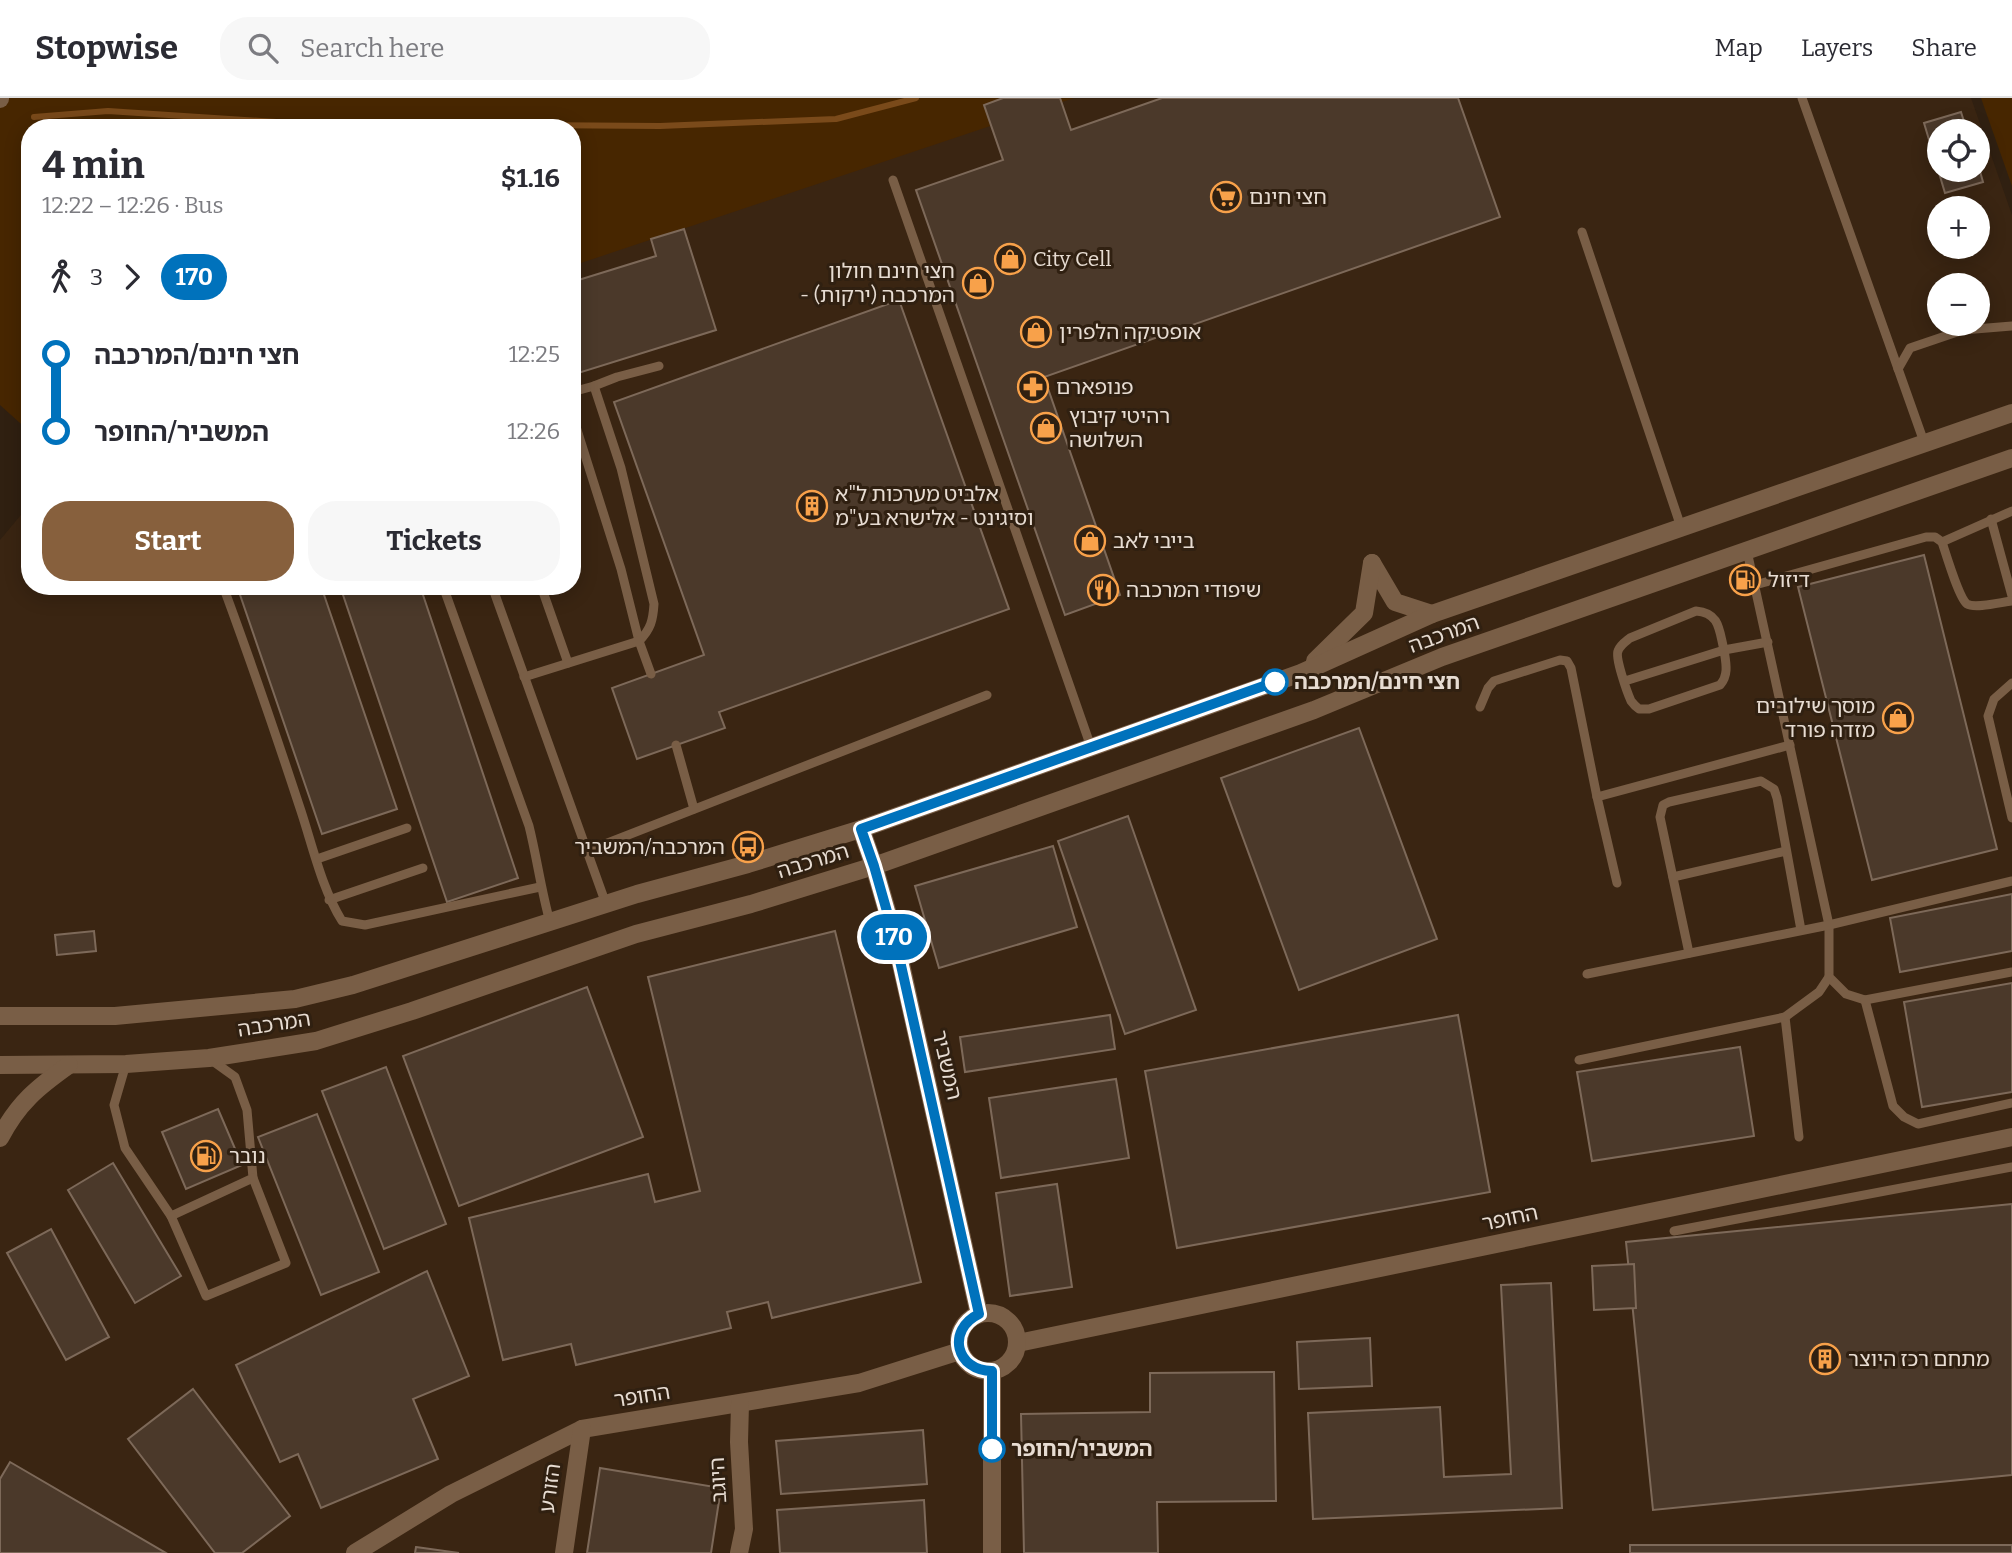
<!DOCTYPE html>
<meta charset="utf-8">
<style>
:root{--surface:#fff;--page:#f7f7f7;--text:#2b2b33;--muted:#7c7c81;--line:#e1e1e2;--accent:#87603d}
body{margin:0;font-family:Bitter,"Noto Sans Hebrew",serif;background:var(--page);color:var(--text);height:100vh;display:flex;flex-direction:column;font-size:26px;white-space:nowrap}
*{box-sizing:border-box;margin:0}
p{font-size:23px;color:var(--muted)}
.icon{flex:none;width:38px;height:38px;fill:none;stroke:currentColor;stroke-width:2;stroke-linecap:round;stroke-linejoin:round}
.map{position:relative;flex:1;overflow:hidden}
.side{position:absolute;left:21px;top:21px;width:560px;height:476px;display:flex;flex-direction:column;background:var(--surface);border-radius:28px;box-shadow:0 4px 18px #0003}
.side>*{flex:none}
.badge{padding:0 14px;border-radius:23px;font-size:24px;line-height:46px}
.controls{position:absolute;left:1927px;top:21px;display:grid;gap:14px}
.controls a{display:grid;place-items:center;width:63px;height:63px;border-radius:50%;background:var(--surface);box-shadow:0 4px 18px #0003;font-size:35px}
.map>.badge{position:absolute;translate:-50% -50%;box-shadow:0 0 0 4px #fff}
.legs{display:flex;align-items:center;gap:10px;height:77px;padding:0 21px;font-size:23px}
.legs p{margin-inline-start:auto}
.summary{display:flex;align-items:center;justify-content:space-between;height:119px;padding:0 21px}
h1{font-size:38px;font-weight:700;line-height:52px}
.action{display:flex;gap:14px;margin-top:auto;padding:14px 21px}
.action a{flex:1;height:80px;border-radius:28px;background:var(--accent);color:#fff;font-size:28px;font-weight:700;line-height:80px;text-align:center}
.action a+a{background:var(--page);color:var(--text)}
ul{padding:0 21px;list-style:none}
li{display:flex;align-items:center;gap:24px;height:77px;font-size:26px}
li i{display:grid;place-items:center;width:10px;height:100%;margin:0 9px;background:currentColor}
li i::after{content:'';width:18px;height:18px;margin:-9px;border:5px solid;border-radius:50%;background:var(--surface)}
li p{margin-inline-start:auto}
li:first-child i{background:linear-gradient(#0000 50%,currentColor 0)}
li:last-child i{background:linear-gradient(currentColor 50%,#0000 0)}
header{display:flex;align-items:center;gap:42px;box-sizing:border-box;height:98px;padding:0 35px;background:var(--surface);border-bottom:2px solid var(--line)}
header strong{font-size:33px}
nav{display:flex;gap:38px;margin-inline-start:auto;font-size:24px}
.search{width:490px;height:63px;background:var(--page);display:flex;align-items:center;gap:18px;box-sizing:border-box;padding:0 24px;border-radius:28px;color:var(--muted);font-size:26px}
.map>svg:first-child{display:block}
.built{fill:#3a2512;fill-rule:evenodd}
.green{fill:#472600}
.lines{fill:none;stroke-linecap:round;stroke-linejoin:round}
.stream{stroke:#7a4a1a;stroke-width:6}
.building{fill:#4b392a;stroke:#7d6959;stroke-width:2}
.service{stroke:#795e46;stroke-width:9}
.minor{stroke:#795e46;stroke-width:18}
.tertiary{stroke:#795e46;stroke-width:18}
.line-1-casing{stroke:#fff;stroke-width:16}
.line-1{stroke:#0072bc;stroke-width:10}
.stop-1-dot{fill:#fff;stroke:#0072bc;stroke-width:3.5}
.labels{text-anchor:middle;dominant-baseline:central;stroke-width:6;stroke-linejoin:round;paint-order:stroke}
.poi-label{font-size:21px;fill:#e7dcd2;stroke:#302011;text-anchor:start}
.street-label{font-size:21px;fill:#e7dcd2;stroke:#302011}
.stop-label{font-size:21px;font-weight:bold;fill:#e7dcd2;stroke:#302011;text-anchor:start}
</style>
<header>
<strong>Stopwise</strong>
<div class="search"><svg class="icon" aria-label="search" viewBox="0 0 24 24"><circle cx="10" cy="10" r="6"/><path d="M15 15l6 6"/></svg>Search here</div>
<nav><a>Map</a><a>Layers</a><a>Share</a></nav>
</header>
<div class="map">
<svg width="2012" height="1455" viewBox="0 0 2012 1455">
<rect width="100%" height="100%" fill="#302011"/>
<path class="built" d="M1014,0H1971L2012,117V1455H0V442L30,406V488H572V137ZM1939,33H1978V72H1939ZM1939,110H1978V149H1939ZM1939,187H1978V226H1939Z"/>
<g class="green">
<polygon points="0,0 1074,0 572,168 572,30 30,30 30,334 0,307"/>
<polygon points="1981,0 2012,0 2012,88"/>
</g>
<g class="lines">
<g class="stream">
<polyline points="34,19 108,13 366,30"/>
<polyline points="371,30 526,27 660,28 836,21 916,0"/>
</g>
</g>
<g class="building">
<polygon points="1003,0 1060,0 1071,32 1162,0 1458,0 1500,119 1044,279 1120,497 1065,517 916,92 1003,62 984,7"/>
<polygon points="1961,14 1967,33 1939,33 1939,72 1978,72 1978,66 1983,84 1945,95 1924,25"/>
<polygon points="684,131 716,232 572,277 572,184 656,158 651,141"/>
<polygon points="899,202 1009,511 719,614 725,630 637,661 612,590 704,557 614,304"/>
<polygon points="1924,457 1997,751 1872,782 1798,489"/>
<polygon points="237,488 321,488 397,711 322,736"/>
<polygon points="340,488 420,488 518,780 447,804"/>
<polygon points="1359,630 1437,841 1299,892 1221,680"/>
<polygon points="1128,718 1196,912 1125,936 1058,743"/>
<polygon points="1053,748 1077,829 939,870 915,788"/>
<polygon points="2012,796 2012,853 1900,874 1890,820"/>
<polygon points="94,833 96,853 57,857 55,837"/>
<polygon points="835,833 921,1184 772,1220 768,1204 727,1214 731,1230 576,1267 571,1246 503,1262 469,1120 648,1076 655,1104 700,1093 648,879"/>
<polygon points="2012,885 2012,994 1922,1009 1904,904"/>
<polygon points="587,889 643,1039 459,1108 403,958"/>
<polygon points="1110,917 1115,951 965,974 960,939"/>
<polygon points="1458,917 1490,1094 1177,1150 1145,973"/>
<polygon points="1740,949 1754,1038 1592,1063 1577,974"/>
<polygon points="386,969 446,1126 384,1151 322,993"/>
<polygon points="1116,981 1129,1060 1001,1080 989,1000"/>
<polygon points="218,1011 242,1067 186,1091 162,1034"/>
<polygon points="317,1016 379,1174 321,1197 258,1039"/>
<polygon points="113,1065 181,1178 135,1205 68,1092"/>
<polygon points="1057,1086 1072,1189 1010,1198 996,1095"/>
<polygon points="2012,1106 2012,1377 1653,1412 1626,1144"/>
<polygon points="51,1131 109,1239 66,1262 7,1155"/>
<polygon points="1634,1166 1636,1210 1594,1212 1592,1168"/>
<polygon points="427,1173 469,1278 413,1301 438,1361 321,1410 298,1356 280,1364 236,1267"/>
<polygon points="1551,1185 1562,1410 1313,1421 1308,1315 1440,1309 1444,1379 1511,1376 1501,1187"/>
<polygon points="1370,1240 1372,1288 1299,1291 1297,1244"/>
<polygon points="1274,1274 1276,1403 1157,1404 1158,1455 1024,1455 1021,1316 1150,1314 1150,1275"/>
<polygon points="193,1291 290,1418 242,1455 215,1455 128,1341"/>
<polygon points="923,1332 927,1386 781,1396 776,1343"/>
<polygon points="10,1364 166,1455 0,1455 0,1381"/>
<polygon points="600,1370 721,1390 711,1455 587,1455"/>
<polygon points="924,1402 927,1455 780,1455 777,1412"/>
<rect x="1630" y="1447" width="382" height="8"/>
<polygon points="416,1449 459,1455 415,1455"/>
</g>
<g class="lines">
<g class="service">
<polyline points="1802,0 1924,344"/>
<polyline points="893,82 1091,649"/>
<polyline points="1582,134 1681,429"/>
<polyline points="1898,271 1910,250 1963,232 2012,228"/>
<polyline points="572,294 594,288"/>
<polyline points="572,316 621,471 639,543 651,576"/>
<polyline points="1991,421 2012,498"/>
<polyline points="1942,444 2012,413"/>
<polyline points="1747,453 1829,827 1829,879 1846,896 1865,902 2012,874"/>
<path d="M1755,487L1926,439H1935L1942,444C1946,456 1959,500 1967,506C1975,511 2002,504 2012,503"/>
<path d="M223,488C250,561 275,634 299,707C312,745 321,789 342,823L365,827L540,789"/>
<path d="M443,488L529,728C537,760 541,792 550,824"/>
<polyline points="492,488 606,806"/>
<polyline points="541,488 568,565"/>
<path d="M524,579L639,543C651,531 653,522 654,506L621,370L594,288L617,279L659,268"/>
<path d="M1625,583L1724,552C1719,532 1720,515 1696,513L1630,540C1625,544 1620,547 1618,553C1615,560 1627,594 1631,603C1634,607 1635,608 1639,611H1649L1720,587C1729,577 1726,565 1724,552L1768,544"/>
<polyline points="2012,585 1994,601 1988,618 2012,720"/>
<polyline points="1480,609 1488,590 1494,583 1560,562 1567,563 1571,570 1597,699"/>
<polyline points="676,647 694,711"/>
<polyline points="587,753 987,597"/>
<polyline points="317,761 407,730"/>
<polyline points="1673,779 1786,753"/>
<polyline points="1617,785 1597,699 1790,647"/>
<polyline points="329,802 423,770"/>
<polyline points="1689,855 1660,719 1663,707 1669,704 1761,683 1774,691 1777,700 1801,832"/>
<polyline points="1587,876 1829,827 2012,783"/>
<polyline points="1865,902 1893,1008 1904,1019 1918,1026 2012,1005"/>
<polyline points="1785,919 1799,1039"/>
<polyline points="1579,962 1785,919 1819,894 1829,879"/>
<polyline points="126,966 114,1007 125,1050 171,1118 253,1080 247,1012 235,979 210,961"/>
<polyline points="171,1118 206,1198 286,1165 253,1080"/>
<polyline points="1674,1133 2012,1069"/>
</g>
<g class="minor">
<polyline points="0,1 0,0"/>
<polyline points="1018,1245 2012,1039"/>
<polyline points="355,1455 451,1396 582,1331 859,1285 960,1253"/>
<polyline points="564,1455 582,1331"/>
<polyline points="739,1455 744,1431 739,1344 740,1306"/>
</g>
<g class="tertiary">
<polyline points="1372,465 1395,504 1432,516"/>
<polyline points="1315,563 1364,515 1372,465"/>
<polyline points="861,731 874,768 896,844 979,1216"/>
<polyline points="0,918 115,918 295,901 353,887 637,796 748,766 861,731 1301,575 1432,516 2012,315"/>
<polyline points="0,967 126,966 209,960 316,943 412,913 636,836 751,806 874,768 1314,612 1442,559 2012,360"/>
<path d="M0,1040C18,1005 38,989 69,967"/>
<circle cx="988" cy="1244" r="29"/>
<polyline points="992,1455 992,1273"/>
</g>
</g>
<g class="lines">
<g class="line-1-casing">
<path id="line-1" d="M992,1351V1273C956,1273 946,1232 979,1216L896,845L874,768L861,731L1275,584"/>
</g>
<use href="#line-1" class="line-1"/>
</g>
<defs>
<g id="supermarket-ring" transform="scale(1.575)"><circle r="9.5" fill="#302011" stroke="#f8a14a" stroke-width="1.5"/><path d="M-6-5.5h2.5l.6 2H6L4.5 2H-2.5L-4.4-4H-6ZM-1.5 3.2a1.3 1.3 0 1 0 .1 0ZM3 3.2a1.3 1.3 0 1 0 .1 0Z" fill="#f8a14a"/></g>
<g id="shop-ring" transform="scale(1.575)"><circle r="9.5" fill="#302011" stroke="#f8a14a" stroke-width="1.5"/><path d="M-5-2.5h2.3a2.7 3.5 0 0 1 5.4 0H5L5.5 6h-11ZM-1.5-2.5h3a1.5 2.3 0 0 0-3 0Z" fill="#f8a14a"/></g>
<g id="pharmacy-ring" transform="scale(1.575)"><circle r="9.5" fill="#302011" stroke="#f8a14a" stroke-width="1.5"/><path d="M-2-6h4v4h4v4h-4v4h-4v-4h-4v-4h4Z" fill="#f8a14a"/></g>
<g id="building-ring" transform="scale(1.575)"><circle r="9.5" fill="#302011" stroke="#f8a14a" stroke-width="1.5"/><path d="M-4-6H4V6H1V3H-1V6H-4ZM-2.5-4.3h1.7v1.8h-1.7ZM.8-4.3h1.7v1.8H.8ZM-2.5-1h1.7V.8h-1.7ZM.8-1h1.7V.8H.8Z" fill="#f8a14a"/></g>
<g id="fuel-ring" transform="scale(1.575)"><circle r="9.5" fill="#302011" stroke="#f8a14a" stroke-width="1.5"/><path d="M-5.5-6h7V0h2V4h1.3V-2.5L3-4.5l.8-.8L6-3V5H2.5V1h-1V6h-7ZM-4.2-4.7v3.2H.2V-4.7Z" fill="#f8a14a"/></g>
<g id="restaurant-ring" transform="scale(1.575)"><circle r="9.5" fill="#302011" stroke="#f8a14a" stroke-width="1.5"/><path d="M-5-6h1v4h1v-4h1v4h1v-4h1v5L-1.5 .5V6h-2V.5L-5-1ZM5-6V6H3V1.5H1.5Q1.5-4 5-6Z" fill="#f8a14a"/></g>
<g id="bus-ring" transform="scale(1.575)"><circle r="9.5" fill="#302011" stroke="#f8a14a" stroke-width="1.5"/><path d="M-5-6H5V4H4V6H2V4H-2V6H-4V4H-5ZM-3.5-4V0h7V-4ZM-3.5 1.2v1.5H-2V1.2ZM2 1.2v1.5H3.5V1.2Z" fill="#f8a14a"/></g>
</defs>
<g fill-rule="evenodd">
<use href="#supermarket-ring" x="1226" y="99"/>
<use href="#shop-ring" x="1010" y="161"/>
<use href="#shop-ring" x="978" y="185"/>
<use href="#shop-ring" x="1036" y="234"/>
<use href="#pharmacy-ring" x="1033" y="289"/>
<use href="#shop-ring" x="1046" y="330"/>
<use href="#building-ring" x="812" y="408"/>
<use href="#shop-ring" x="1090" y="443"/>
<use href="#fuel-ring" x="1745" y="482"/>
<use href="#restaurant-ring" x="1103" y="492"/>
<use href="#shop-ring" x="1898" y="620"/>
<use href="#bus-ring" x="748" y="749"/>
<use href="#fuel-ring" x="206" y="1058"/>
<use href="#building-ring" x="1825" y="1261"/>
</g>
<g class="stop-1-dot">
<circle cx="1275" cy="584" r="12"/>
<circle cx="992" cy="1351" r="12"/>
</g>
<g class="labels">
<g class="poi-label">
<text x="1249" y="99">חצי חינם</text>
<text x="1033" y="161">City Cell</text>
<text x="955" y="173" text-anchor="end">חצי חינם חולון<tspan x="955" dy="24">- המרכבה (ירקות)</tspan></text>
<text x="1059" y="234">אופטיקה הלפרין</text>
<text x="1056" y="289">פנופארם</text>
<text x="1069" y="318">רהיטי קיבוץ<tspan x="1069" dy="24">השלושה</tspan></text>
<text x="835" y="396">אלביט מערכות ל"א<tspan x="835" dy="24">וסיגינט - אלישרא בע"מ</tspan></text>
<text x="1113" y="443">בייבי לאב</text>
<text x="1768" y="482">דיזול</text>
<text x="1126" y="492">שיפודי המרכבה</text>
<text x="1875" y="608" text-anchor="end">מוסך שילובים<tspan x="1875" dy="24">מזדה פורד</tspan></text>
<text x="725" y="749" text-anchor="end">המרכבה/המשביר</text>
<text x="229" y="1058">נובר</text>
<text x="1848" y="1261">מתחם רכז היוצר</text>
</g>
<g class="street-label">
<text transform="translate(1444 536) rotate(-20)">המרכבה</text>
<text transform="translate(813 763) rotate(-17)">המרכבה</text>
<text transform="translate(274 926) rotate(-9)">המרכבה</text>
<text transform="translate(947 967) rotate(77)">המשביר</text>
<text transform="translate(1510 1120) rotate(-12)">החופר</text>
<text transform="translate(642 1298) rotate(-9)">החופר</text>
<text transform="translate(718 1382) rotate(-93)">היוגב</text>
<text transform="translate(550 1390) rotate(-82)">הזורע</text>
</g>
<g class="stop-label">
<text x="1294" y="584">חצי חינם/המרכבה</text>
<text x="1011" y="1351">המשביר/החופר</text>
</g>
</g>
</svg>
<div class="controls">
<a><svg class="icon" aria-label="locate" viewBox="0 0 24 24"><circle cx="12" cy="12" r="6"/><path d="M12 2v4M12 18v4M2 12h4M18 12h4"/></svg></a>
<a>+</a>
<a>−</a>
</div>
<b class="badge" style="left:894px;top:839px;background:#0072bc;color:#fff">170</b>
<section class="side">
<div class="summary"><div><h1>4 min</h1><p>12:22 – 12:26 · Bus</p></div><b>$1.16</b></div>
<div class="legs"><svg class="icon" aria-label="walk" viewBox="0 0 24 24"><circle cx="13" cy="4" r="2"/><path d="M13 8l-2 6 4 7M11 14l-3 7M7 12l3-4h3l4 4"/></svg>3<svg class="icon" aria-label="forward" viewBox="0 0 24 24"><path d="M9 5l7 7-7 7"/></svg><b class="badge" style="background:#0072bc;color:#fff">170</b></div>
<ul>
<li><i style="color:#0072bc"></i><b>חצי חינם/המרכבה</b><p>12:25</p></li>
<li><i style="color:#0072bc"></i><b>המשביר/החופר</b><p>12:26</p></li>
</ul>
<div class="action"><a>Start</a><a>Tickets</a></div>
</section>
</div>
